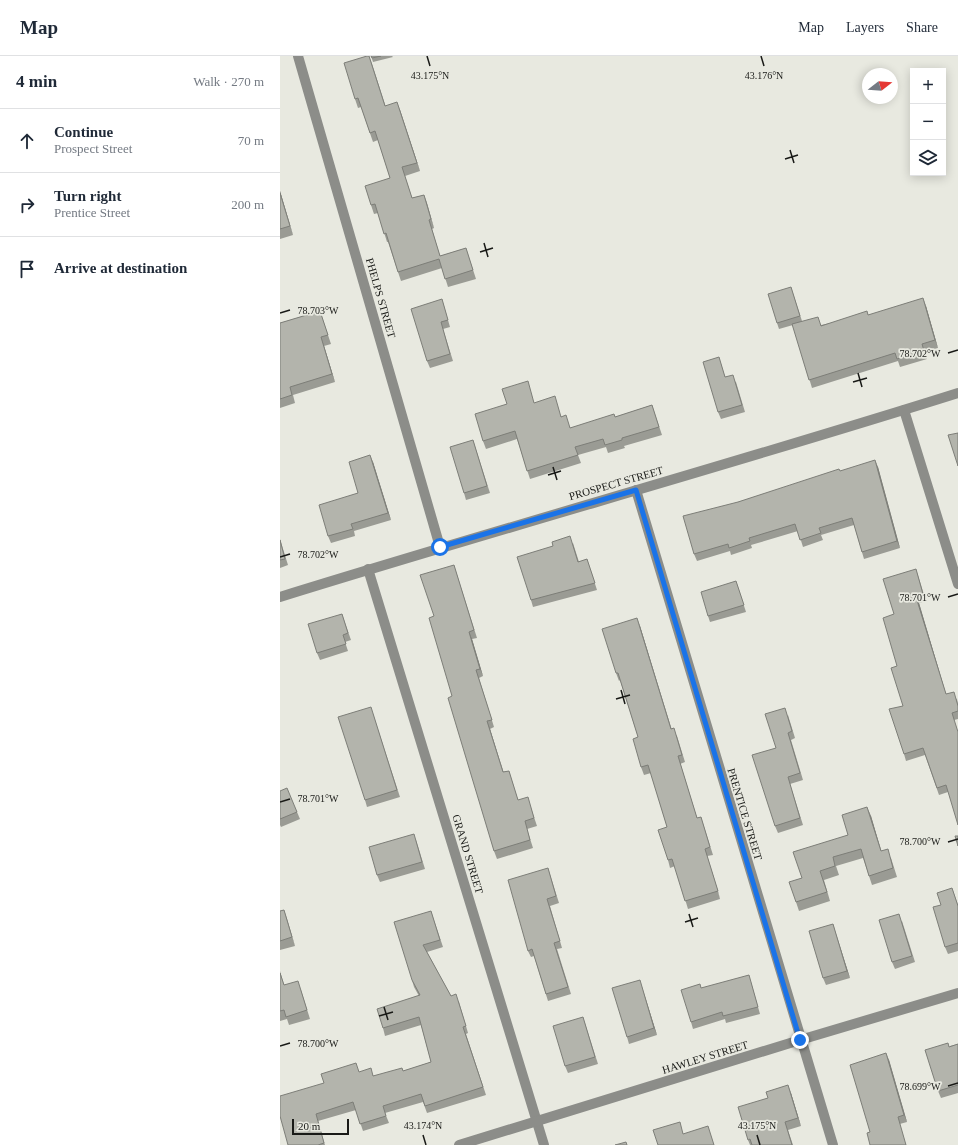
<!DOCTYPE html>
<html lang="en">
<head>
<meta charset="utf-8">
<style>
	:root { --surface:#fff; --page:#f2f2f3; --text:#1f2937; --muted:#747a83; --line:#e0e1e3 }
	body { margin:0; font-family:"Times New Roman",serif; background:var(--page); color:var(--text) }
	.controls { position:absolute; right:12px; top:12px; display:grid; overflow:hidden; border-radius:0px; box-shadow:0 2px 10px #0003 }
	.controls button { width:36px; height:36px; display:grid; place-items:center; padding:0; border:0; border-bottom:1px solid var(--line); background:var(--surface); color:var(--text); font:20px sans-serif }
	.compass { position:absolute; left:582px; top:12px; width:36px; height:36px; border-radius:50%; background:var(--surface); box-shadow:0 2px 10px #0003; rotate:73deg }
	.scale { position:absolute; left:12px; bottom:10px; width:57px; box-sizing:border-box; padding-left:4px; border:2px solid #191a17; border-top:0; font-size:11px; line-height:14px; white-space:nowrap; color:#191a17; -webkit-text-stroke:3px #e8e9e0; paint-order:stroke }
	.stop { position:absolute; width:12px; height:12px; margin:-9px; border:3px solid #1a73e8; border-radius:50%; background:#fff }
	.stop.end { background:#1a73e8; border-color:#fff; box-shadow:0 1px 4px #0008 }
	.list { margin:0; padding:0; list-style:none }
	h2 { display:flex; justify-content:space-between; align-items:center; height:52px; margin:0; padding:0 16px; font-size:17px }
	h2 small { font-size:13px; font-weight:400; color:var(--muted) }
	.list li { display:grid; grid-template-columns:26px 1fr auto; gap:12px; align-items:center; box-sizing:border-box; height:64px; padding:0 16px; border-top:1px solid var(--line) }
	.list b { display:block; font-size:15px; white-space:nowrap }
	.list p { margin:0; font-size:13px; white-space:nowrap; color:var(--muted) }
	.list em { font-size:13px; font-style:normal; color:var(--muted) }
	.icon { flex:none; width:22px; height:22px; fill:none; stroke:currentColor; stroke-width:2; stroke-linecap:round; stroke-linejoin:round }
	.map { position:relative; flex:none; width:678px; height:1089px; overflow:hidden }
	header { display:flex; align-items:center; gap:24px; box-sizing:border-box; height:56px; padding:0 20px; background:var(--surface); border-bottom:1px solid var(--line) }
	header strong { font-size:19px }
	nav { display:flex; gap:22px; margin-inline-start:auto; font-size:14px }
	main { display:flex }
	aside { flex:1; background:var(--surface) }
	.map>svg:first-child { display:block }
</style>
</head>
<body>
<header>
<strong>Map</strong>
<nav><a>Map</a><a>Layers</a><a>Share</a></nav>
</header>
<main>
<aside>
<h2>4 min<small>Walk · 270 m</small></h2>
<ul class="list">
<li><svg class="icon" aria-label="ahead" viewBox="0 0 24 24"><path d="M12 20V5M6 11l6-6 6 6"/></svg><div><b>Continue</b><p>Prospect Street</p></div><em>70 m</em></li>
<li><svg class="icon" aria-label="right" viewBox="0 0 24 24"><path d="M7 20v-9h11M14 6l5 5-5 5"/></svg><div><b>Turn right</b><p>Prentice Street</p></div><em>200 m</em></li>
<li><svg class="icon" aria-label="arrive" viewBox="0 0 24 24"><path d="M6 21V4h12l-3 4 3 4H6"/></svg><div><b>Arrive at destination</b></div></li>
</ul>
</aside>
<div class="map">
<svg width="678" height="1089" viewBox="0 0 678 1089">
	<rect width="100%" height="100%" fill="#e8e9e0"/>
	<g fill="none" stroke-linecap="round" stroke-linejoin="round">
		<g stroke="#8c8d89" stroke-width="10">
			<polyline points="18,0 160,491"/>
			<polyline points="624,354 678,528"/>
			<polyline points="356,434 553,1089"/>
			<polyline points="88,513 264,1089"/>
			<path d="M0,541C225,471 453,408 678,337"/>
			<polyline points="179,1089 520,984 678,937"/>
		</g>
	</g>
	<g fill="#9a9b94">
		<polygon points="89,0 105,50 120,54 140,115 125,120 132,142 144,139 154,172 152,173 160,200 186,192 196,223 168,231 162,212 121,225 108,186 107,186 98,157 94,158 91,149 110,122 98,84 93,86 81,51 78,52 75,43"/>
		<polygon points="91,0 112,0 113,1 93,6"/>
		<polygon points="0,135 13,179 0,183"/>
		<polygon points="511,231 522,265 541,269 588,259 646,250 658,292 645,296 647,303 620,311 618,305 532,332 513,269 499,273 497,267"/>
		<polygon points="162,243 170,271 163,273 173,305 150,312 147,305"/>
		<polygon points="40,255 51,288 44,290 55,326 13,339 15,347 0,352 0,267"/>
		<polygon points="439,301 445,321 456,326 465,356 441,363 438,356"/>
		<polygon points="255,347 282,361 290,372 335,361 372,349 382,379 344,390 345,392 328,397 326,391 298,399 301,407 250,423 237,383 206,393 203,385"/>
		<polygon points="193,384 210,437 186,444 184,437"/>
		<polygon points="93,406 111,464 74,475 75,480 51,487 48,480 78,437"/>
		<polygon points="598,411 620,492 584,503 574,469 541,479 543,484 523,491 518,475 471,489 472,492 451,499 450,495 417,505 414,498 458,446 560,415"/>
		<polygon points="0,483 8,509 0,512"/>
		<polygon points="293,487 299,506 307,503 317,534 253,551 251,544"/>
		<polygon points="174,509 197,582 192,583 203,620 199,622 214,671 210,673 223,716 229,715 238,744 250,749 257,770 247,773 253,792 217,803 214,795 154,560"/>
		<polygon points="636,513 646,545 639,547 666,638 677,643 678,648 678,663 674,664 668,736 659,739 645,699 626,705 624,698 623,650 617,610 614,558"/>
		<polygon points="456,525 466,556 430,566 428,560"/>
		<polygon points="62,558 71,584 65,586 68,595 40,604 37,597"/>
		<polygon points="360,570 391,673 397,680 405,706 400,708 417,762 421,761 433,799 427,800 440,843 408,853 395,810 390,812 388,804 387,771 371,717 364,719 361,711 358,681 340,624 339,625 336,617"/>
		<polygon points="93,658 120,741 87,751 85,744"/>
		<polygon points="508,659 515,682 511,684 523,724 510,728 523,769 498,777 495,770"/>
		<polygon points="0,735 17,756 20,763 1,771 0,769"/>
		<polygon points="591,760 601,795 611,802 617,821 592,829 583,802 556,810 559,819 544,824 550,845 519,855 516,846 522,822 568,779"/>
		<polygon points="136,784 145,813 100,826 97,819"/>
		<polygon points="268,812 279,847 270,850 282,892 277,893 291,938 268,945 254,900 251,901 248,895"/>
		<polygon points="672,832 678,849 678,895 668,898 665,891 661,849"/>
		<polygon points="4,854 15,890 0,894 0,855"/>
		<polygon points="151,855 163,891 147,896 171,940 179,946 188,977 186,978 206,1039 147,1057 143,1046 105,1057 109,1067 83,1075 76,1054 38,1065 45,1089 8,1089 44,1027 79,1016 94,1020 123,1015 151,1006 141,969 105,980 103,972 139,940 134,931 132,924"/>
		<polygon points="622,865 635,906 615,913 612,906"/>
		<polygon points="553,868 570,922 546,929 543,922"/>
		<polygon points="0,915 4,929 21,934 30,963 9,969 7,963 0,965"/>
		<polygon points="471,926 480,958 446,967 445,963 413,973 411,966 421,932"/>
		<polygon points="362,931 377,979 349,988 347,981"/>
		<polygon points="303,961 318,1008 288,1017 285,1010"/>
		<polygon points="678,988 678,1037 661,1042 658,1035 670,990"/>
		<polygon points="609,1004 627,1066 590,1076"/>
		<polygon points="511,1037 521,1070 508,1074 513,1089 470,1089 468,1084"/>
	</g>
	<g fill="#7d7e78">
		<polygon points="89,0 92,8 108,58 105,50"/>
		<polygon points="117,46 120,54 140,115 137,107"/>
		<polygon points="0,135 13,179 10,170 0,137"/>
		<polygon points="144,139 147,147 154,172 151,163"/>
		<polygon points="643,242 646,250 658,292 655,284"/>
		<polygon points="41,281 44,290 55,326 52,318"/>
		<polygon points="90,399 93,406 111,464 108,457"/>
		<polygon points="595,404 598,411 620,492 617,485"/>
		<polygon points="636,541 639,547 668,645 646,574"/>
		<polygon points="357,562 360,570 394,681 391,673"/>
		<polygon points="189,576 192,583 203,620 200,613"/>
		<polygon points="207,665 210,673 226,724 223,716"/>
		<polygon points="398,700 400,708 419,770 417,762"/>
		<polygon points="587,751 591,760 604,804 601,795"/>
		<polygon points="425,793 427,800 440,843 438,835"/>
		<polygon points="4,854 7,863 15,890 12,881"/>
		<polygon points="553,868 555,875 570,922 567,915"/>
		<polygon points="360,924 362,931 377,979 374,972"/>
		<polygon points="606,997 609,1004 627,1066 624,1059"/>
		<polygon points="508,1029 511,1037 521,1070 518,1062"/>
	</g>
	<g fill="#b3b4ac" stroke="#7d7e78">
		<polygon points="87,0 89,0 105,50 117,46 137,107 122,111 132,142 144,139 151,163 149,164 160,200 186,192 193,214 165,223 159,203 118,216 106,177 104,178 95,148 91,149 85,130 110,122 95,75 90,77 78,42 75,43 64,7"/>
		<polygon points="91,0 101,0 92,2"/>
		<polygon points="0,137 10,170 0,173"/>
		<polygon points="511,231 520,260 497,267 488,238"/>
		<polygon points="643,242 655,284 642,288 644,295 617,303 615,297 529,324 512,268 538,261 541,270 587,255 588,259"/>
		<polygon points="162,243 168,264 161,266 170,298 147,305 131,253"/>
		<polygon points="40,255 48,279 41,281 52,318 10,331 12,339 0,343 0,267"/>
		<polygon points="439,301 445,321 453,319 462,349 438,356 423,306"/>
		<polygon points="248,325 254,347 275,340 281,361 286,359 290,372 334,358 335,361 372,349 379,371 342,382 342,384 325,389 323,383 295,391 298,399 247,415 235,375 203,385 195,358 227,348 222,333"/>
		<polygon points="678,377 678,410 668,379"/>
		<polygon points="193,384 207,430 184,437 170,391"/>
		<polygon points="90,399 108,457 71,468 73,473 48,480 39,449 78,437 69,406"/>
		<polygon points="595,404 617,485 582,496 572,462 539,472 541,477 520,484 515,468 469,482 470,485 449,492 448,488 414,498 403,460 458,446 559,413 560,415"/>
		<polygon points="290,480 298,506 307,503 315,527 251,544 237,501 273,490 272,486"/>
		<polygon points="0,484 5,503 0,504"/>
		<polygon points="174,509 194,574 189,576 200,613 196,614 212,664 207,665 223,716 229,715 238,744 248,741 254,762 245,765 250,784 214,795 168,642 172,640 149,562 154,560 140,519"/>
		<polygon points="636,513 643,538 636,541 666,638 674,636 678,650 678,655 672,657 678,676 678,769 666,729 657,732 643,692 624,698 609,653 623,650 611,612 617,610 603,562 614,558 603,523"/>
		<polygon points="456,525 464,549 428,560 421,536"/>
		<polygon points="62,558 68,577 63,579 66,588 37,597 28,568"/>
		<polygon points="357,562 391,673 394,672 402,699 398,700 417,762 421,761 430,791 425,793 438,835 405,845 392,803 388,804 378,774 387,771 368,709 361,711 353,683 358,681 338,617 336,617 322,573"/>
		<polygon points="91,651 117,734 85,744 58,661"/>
		<polygon points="505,652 512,675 508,677 520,717 508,721 520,762 495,770 472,699 496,692 485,658"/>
		<polygon points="7,732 17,756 0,763 0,735"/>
		<polygon points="587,751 601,795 608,793 613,812 589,820 581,793 553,801 555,810 540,815 547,836 516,846 509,826 522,822 513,796 568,779 562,759"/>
		<polygon points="134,778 142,806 97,819 89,791"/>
		<polygon points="675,780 678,780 678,790"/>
		<polygon points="268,812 276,840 267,843 280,885 274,887 288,931 266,938 252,893 248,895 228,824"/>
		<polygon points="672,832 678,850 678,887 665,891 653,851 661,849 657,837"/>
		<polygon points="4,854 12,881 0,885 0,855"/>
		<polygon points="151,855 160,884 143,889 171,940 176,938 186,970 183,971 203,1031 145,1050 141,1038 103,1050 106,1060 80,1068 73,1046 36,1058 44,1087 38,1089 8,1089 0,1060 0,1040 44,1027 41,1018 76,1007 79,1016 91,1012 93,1020 122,1012 123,1015 151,1006 139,961 103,972 97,953 140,939 132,924 114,866"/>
		<polygon points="619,858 632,900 612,906 599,864"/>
		<polygon points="553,868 567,915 543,922 529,875"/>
		<polygon points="0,917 4,929 18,925 27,954 6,961 4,954 0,955"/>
		<polygon points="469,919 478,951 443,960 442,956 411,966 401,934 420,928 421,932"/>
		<polygon points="360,924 374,972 347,981 332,932"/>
		<polygon points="303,961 315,1001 285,1010 273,970"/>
		<polygon points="668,987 669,991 678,988 678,1029 658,1035 645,994"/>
		<polygon points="606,997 624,1059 618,1061 626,1089 590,1089 587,1077 590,1076 570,1009"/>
		<polygon points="508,1029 518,1062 505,1066 512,1089 472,1089 470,1083 468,1084 458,1051 488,1042 486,1036"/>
		<polygon points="400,1066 403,1078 428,1070 434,1089 378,1089 373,1074"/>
		<polygon points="346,1086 347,1089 335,1089"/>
	</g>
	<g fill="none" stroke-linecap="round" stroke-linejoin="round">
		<polyline stroke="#1a73e8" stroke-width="5" points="160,491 356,434 520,984"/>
	</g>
	<path fill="none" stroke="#191a17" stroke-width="1.5" d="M147,0L150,10M481,0L484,10M510,94L514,107M505,103L518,99M204,187L208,201M200,196L213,192M0,257L10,254M668,297L678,294M578,317L582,331M573,326L587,322M273,411L277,424M268,419L281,415M0,501L10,498M668,541L678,538M341,634L345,648M336,643L350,639M0,746L10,743M668,786L678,783M409,858L413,871M405,866L418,862M104,951L108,964M99,960L113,956M0,990L10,987M668,1030L678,1027M143,1079L146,1089M477,1079L480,1089"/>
	<g text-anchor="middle" stroke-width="3.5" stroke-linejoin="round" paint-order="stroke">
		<g font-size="11" fill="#191a17" stroke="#e8e9e0">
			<text transform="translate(101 242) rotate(74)" y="4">PHELPS STREET</text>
			<text transform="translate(336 427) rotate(-16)" y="4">PROSPECT STREET</text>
			<text transform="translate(465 758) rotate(73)" y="4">PRENTICE STREET</text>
			<text transform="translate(188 798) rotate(73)" y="4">GRAND STREET</text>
			<text transform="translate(425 1001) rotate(-17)" y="4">HAWLEY STREET</text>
		</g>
	</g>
	<g font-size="10" text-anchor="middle" fill="#191a17" stroke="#e8e9e0" stroke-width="3.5" stroke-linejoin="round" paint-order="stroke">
		<text x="150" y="23">43.175°N</text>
		<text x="484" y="23">43.176°N</text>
		<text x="38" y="258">78.703°W</text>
		<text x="640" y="301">78.702°W</text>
		<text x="38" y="502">78.702°W</text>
		<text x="640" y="545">78.701°W</text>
		<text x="38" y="746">78.701°W</text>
		<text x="640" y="789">78.700°W</text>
		<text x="38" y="991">78.700°W</text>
		<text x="640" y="1034">78.699°W</text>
		<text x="143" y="1073">43.174°N</text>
		<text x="477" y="1073">43.175°N</text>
	</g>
</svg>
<div class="controls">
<button>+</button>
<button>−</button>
<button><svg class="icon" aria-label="layers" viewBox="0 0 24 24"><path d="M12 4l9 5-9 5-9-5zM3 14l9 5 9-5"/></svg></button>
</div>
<svg class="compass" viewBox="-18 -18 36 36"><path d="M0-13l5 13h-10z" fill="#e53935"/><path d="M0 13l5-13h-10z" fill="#747a83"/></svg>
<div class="scale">20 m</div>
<div class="stop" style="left:160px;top:491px"></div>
<div class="stop end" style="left:520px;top:984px"></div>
</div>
</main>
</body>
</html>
